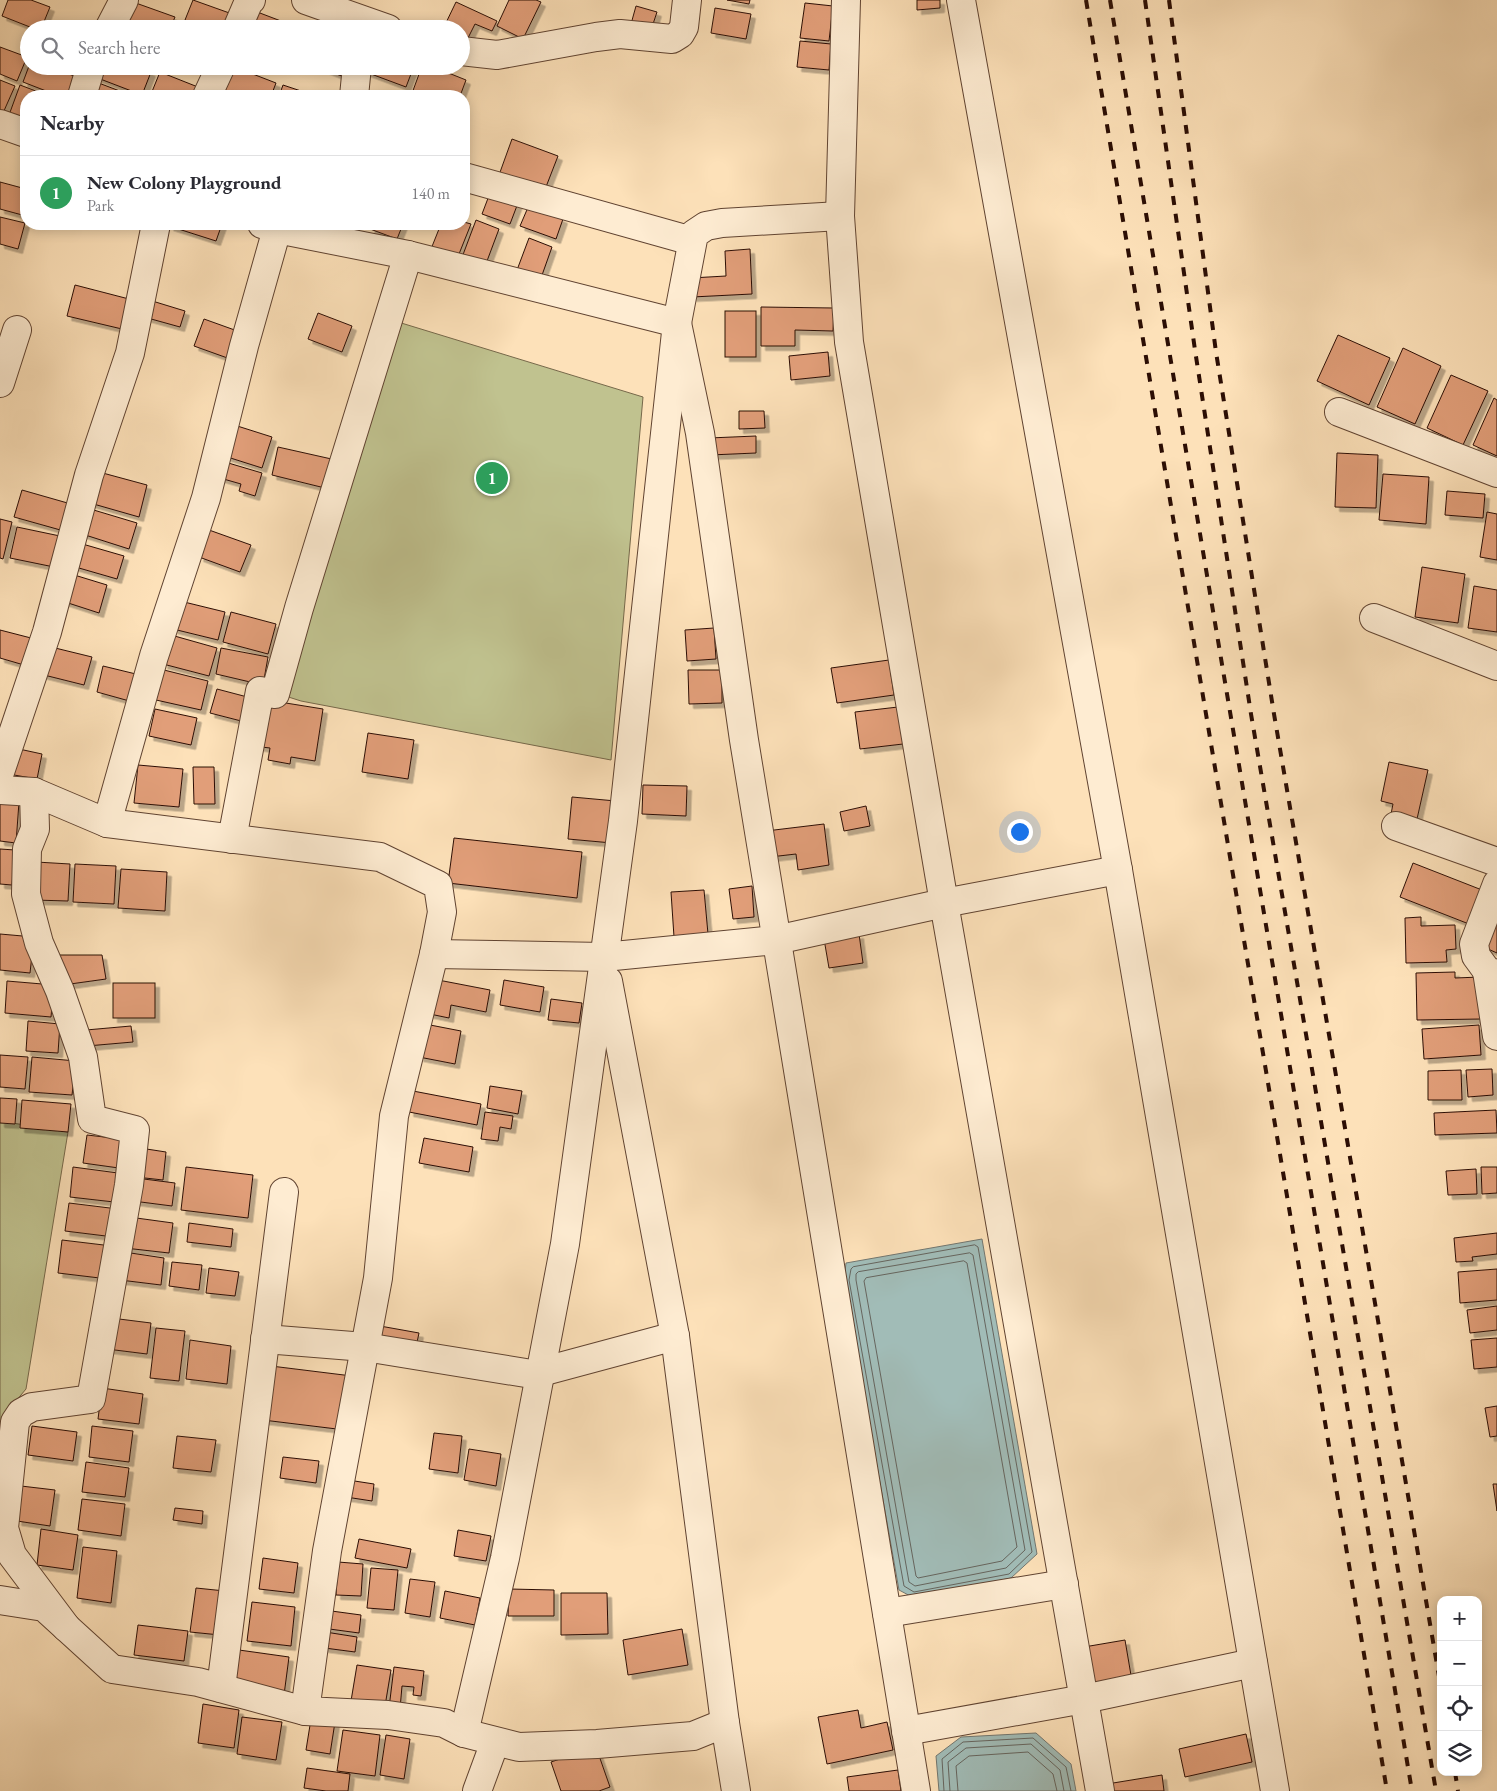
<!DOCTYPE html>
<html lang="en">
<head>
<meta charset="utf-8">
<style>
	:root { --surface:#fff; --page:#f7f7f7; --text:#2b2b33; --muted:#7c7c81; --line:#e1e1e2; --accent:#8f2418 }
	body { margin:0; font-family:"EB Garamond",serif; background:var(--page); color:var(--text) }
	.controls { position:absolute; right:15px; bottom:15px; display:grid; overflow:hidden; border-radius:10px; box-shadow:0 2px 12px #0003 }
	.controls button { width:45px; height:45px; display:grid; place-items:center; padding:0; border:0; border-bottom:1px solid var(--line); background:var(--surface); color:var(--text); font:25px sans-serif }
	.you { position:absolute; left:1019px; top:831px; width:18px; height:18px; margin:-12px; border:4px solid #fff; border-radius:50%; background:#1a73e8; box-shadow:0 0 0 8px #1a73e833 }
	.badge { display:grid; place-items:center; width:32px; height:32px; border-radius:50%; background:var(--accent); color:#fff; font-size:16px; font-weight:700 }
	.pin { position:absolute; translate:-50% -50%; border:2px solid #fff; box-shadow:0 1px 5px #0006 }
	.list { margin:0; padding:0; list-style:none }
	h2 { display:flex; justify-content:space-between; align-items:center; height:65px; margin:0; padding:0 20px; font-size:21px }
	h2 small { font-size:16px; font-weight:400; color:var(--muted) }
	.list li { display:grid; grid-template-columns:32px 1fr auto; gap:15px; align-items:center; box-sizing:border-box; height:75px; padding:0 20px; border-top:1px solid var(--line) }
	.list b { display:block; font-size:19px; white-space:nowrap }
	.list p { margin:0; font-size:16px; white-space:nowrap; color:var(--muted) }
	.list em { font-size:16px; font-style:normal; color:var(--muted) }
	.icon { flex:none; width:28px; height:28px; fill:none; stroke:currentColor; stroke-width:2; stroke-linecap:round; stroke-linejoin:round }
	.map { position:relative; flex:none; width:1497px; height:1791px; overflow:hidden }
	.search { position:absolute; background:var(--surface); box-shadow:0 2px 12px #0003; left:20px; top:20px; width:450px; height:55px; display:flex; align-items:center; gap:12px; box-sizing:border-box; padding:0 18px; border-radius:28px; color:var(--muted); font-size:19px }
	.panel { position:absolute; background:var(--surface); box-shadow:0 2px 12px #0003; left:20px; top:90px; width:450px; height:140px; border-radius:20px }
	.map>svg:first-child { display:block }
</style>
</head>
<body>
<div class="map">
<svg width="1497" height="1791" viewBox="0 0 1497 1791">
	<defs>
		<filter id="shadow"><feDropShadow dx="4.5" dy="4.5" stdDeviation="0" flood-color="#0004"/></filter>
	</defs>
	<rect width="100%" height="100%" fill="#fde1b9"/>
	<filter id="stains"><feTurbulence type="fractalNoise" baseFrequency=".004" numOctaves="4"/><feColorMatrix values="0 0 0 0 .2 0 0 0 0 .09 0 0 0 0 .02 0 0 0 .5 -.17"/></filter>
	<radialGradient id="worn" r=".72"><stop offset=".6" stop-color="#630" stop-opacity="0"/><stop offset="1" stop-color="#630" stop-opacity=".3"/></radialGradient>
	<g fill="#c0c28f" stroke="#76684a">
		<polygon points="398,322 643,397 611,760 301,701 279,694"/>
		<polygon points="0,1121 68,1132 26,1389 5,1414 0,1434"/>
	</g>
	<g fill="#a1bcb7" stroke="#72766f">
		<polygon points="982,1239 1037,1554 1011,1578 914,1598 899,1590 844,1280 846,1263"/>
		<polygon points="1036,1733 1071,1764 1076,1791 939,1791 936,1756 961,1737"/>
	</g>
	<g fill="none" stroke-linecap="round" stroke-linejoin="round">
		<g stroke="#66655e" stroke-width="1">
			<polygon points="975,1245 978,1247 1032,1552 1009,1574 914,1592 904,1586 849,1280 851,1269 853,1267"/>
			<polygon points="970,1253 973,1255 1025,1550 1006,1568 915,1586 909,1582 856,1280 856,1274 858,1272"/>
			<polygon points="964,1261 967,1263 1017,1547 1002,1561 918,1578 916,1576 864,1281 866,1278"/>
			<polyline points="944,1791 942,1759 963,1742 1033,1738 1066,1767 1071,1791"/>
			<polyline points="950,1791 948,1762 966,1748 1031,1744 1060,1770 1064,1791"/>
			<polyline points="958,1791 956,1766 969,1756 1028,1752 1053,1774 1057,1791"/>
		</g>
	</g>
	<g fill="#e19e79" stroke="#2c0e04" filter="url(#shadow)">
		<polygon points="8,0 31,0 50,7 41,29 35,29 2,16"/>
		<polygon points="193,0 235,15 230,29 208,29 185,20"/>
		<polygon points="509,0 536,0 541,2 523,39 497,26"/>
		<polygon points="727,0 750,0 749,4"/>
		<polygon points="917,0 940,0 940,8 917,10"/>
		<polygon points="133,2 175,17 170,29 136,29 124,24"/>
		<polygon points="456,2 497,21 492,31 475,24 464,46 461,44 461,29 443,29"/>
		<polygon points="805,3 833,6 829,41 800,38"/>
		<polygon points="636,6 657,12 651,30 631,24"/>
		<polygon points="715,8 751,14 746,39 711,33"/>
		<polygon points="252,10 302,29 245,29"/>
		<polygon points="179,22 198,29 176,29"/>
		<polygon points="800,41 831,44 829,70 797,67"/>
		<polygon points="0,47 27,57 17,81 0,74"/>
		<polygon points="29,66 49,66 79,78 72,96 59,96 23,82"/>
		<polygon points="61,66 81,66 79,73"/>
		<polygon points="99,66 137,66 151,72 142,95 95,77"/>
		<polygon points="232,66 276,83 271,96 241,96 218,87"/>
		<polygon points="316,66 348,66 344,77"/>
		<polygon points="365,66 414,66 406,87 363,71"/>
		<polygon points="422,66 431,66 466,80 460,96 411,96"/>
		<polygon points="160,72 203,89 200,96 158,96 151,94"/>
		<polygon points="0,80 15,86 3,113 0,111"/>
		<polygon points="96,82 133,96 91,96"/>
		<polygon points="20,85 49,96 26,96 26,121 9,115"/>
		<polygon points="283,85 313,95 312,96 279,96"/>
		<polygon points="512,139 558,156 544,192 499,175"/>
		<polygon points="0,182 26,189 26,216 0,209"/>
		<polygon points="490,193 518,203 510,224 482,214"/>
		<polygon points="529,205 563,219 556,239 520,226"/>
		<polygon points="0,217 25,223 18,249 0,244"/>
		<polygon points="476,220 499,229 484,269 461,260"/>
		<polygon points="464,222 471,224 457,259 431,249 441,224 464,224"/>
		<polygon points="170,224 222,224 216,241 169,226"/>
		<polygon points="372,224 403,224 397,239 370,229"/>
		<polygon points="529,238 552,247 541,278 517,270"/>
		<polygon points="750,249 752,294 692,297 691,278 726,276 725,251"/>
		<polygon points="75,285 129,299 122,329 67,316"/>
		<polygon points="149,300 185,311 180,327 144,317"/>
		<polygon points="761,307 834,308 833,331 795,330 795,346 761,346"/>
		<rect x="725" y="311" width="31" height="46"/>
		<polygon points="318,313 352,326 342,352 308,339"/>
		<polygon points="204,319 243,333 233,360 194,346"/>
		<polygon points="1338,335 1390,358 1369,405 1317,381"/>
		<polygon points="1403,348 1441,366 1415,424 1377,407"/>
		<polygon points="828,352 830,376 791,380 789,356"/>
		<polygon points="1451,375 1488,391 1463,445 1427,428"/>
		<polygon points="1494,398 1497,400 1497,456 1473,445"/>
		<polygon points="739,411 764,411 765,428 739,429"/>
		<polygon points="231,424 272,437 262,468 221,455"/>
		<polygon points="756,436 756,453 710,455 709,438"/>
		<polygon points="278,447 336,460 329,489 272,475"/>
		<polygon points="1337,453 1378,455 1376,508 1335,507"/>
		<polygon points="225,462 262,473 255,496 239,491 241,484 220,478"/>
		<polygon points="99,472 147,485 139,517 90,503"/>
		<polygon points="1383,474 1429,477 1426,524 1379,520"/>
		<polygon points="22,490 71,504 64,531 14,517"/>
		<polygon points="1447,491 1485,494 1483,518 1445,515"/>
		<polygon points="87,508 137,523 129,549 79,533"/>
		<polygon points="1487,512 1497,514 1497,560 1480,557"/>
		<polygon points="0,519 12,522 3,559 0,558"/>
		<polygon points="17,527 60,536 54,567 10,558"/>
		<polygon points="209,530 251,545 240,572 199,557"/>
		<polygon points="79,543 124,556 117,579 72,566"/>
		<polygon points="1422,567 1465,574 1458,623 1415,617"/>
		<polygon points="71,574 107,585 99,613 62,601"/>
		<polygon points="1474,586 1497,590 1497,632 1468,628"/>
		<polygon points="180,601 225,612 218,640 173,629"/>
		<polygon points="231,612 276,624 268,654 223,642"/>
		<polygon points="714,628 716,659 687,661 685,630"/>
		<polygon points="0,630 31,638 24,665 0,658"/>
		<polygon points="171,635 217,648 209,676 163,664"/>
		<polygon points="47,646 92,657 84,685 40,674"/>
		<polygon points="221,648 268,657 263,685 216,674"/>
		<polygon points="889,660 894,695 837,703 831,668"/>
		<polygon points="103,666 140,675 133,702 97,692"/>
		<polygon points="164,670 208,681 201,710 156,700"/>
		<polygon points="688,670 722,670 722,703 689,704"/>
		<polygon points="217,689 255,699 249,723 210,713"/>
		<polygon points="261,699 323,709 315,761 291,757 290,764 268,760 270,748 253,746"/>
		<polygon points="898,707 903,744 860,749 855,712"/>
		<polygon points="155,709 197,718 191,745 149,736"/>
		<polygon points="368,733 414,740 408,779 362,772"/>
		<polygon points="19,749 42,754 37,779 14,775"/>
		<polygon points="1389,762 1428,770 1417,819 1391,814 1393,804 1381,801"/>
		<polygon points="138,765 183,769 179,807 134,803"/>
		<polygon points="193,767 214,767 215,804 194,804"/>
		<polygon points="643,785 687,786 686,816 642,814"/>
		<polygon points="572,797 616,801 612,843 568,839"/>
		<polygon points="0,800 19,802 16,843 0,841"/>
		<polygon points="866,806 870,826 844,831 840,812"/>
		<polygon points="824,824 829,865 798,870 796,854 770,857 766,831"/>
		<polygon points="454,838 582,852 577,898 448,883"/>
		<polygon points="0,849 15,850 12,885 0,884"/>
		<polygon points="36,862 70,864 68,901 34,900"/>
		<polygon points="1413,863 1482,890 1469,924 1400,897"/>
		<polygon points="75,864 116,866 114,904 73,902"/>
		<polygon points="121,869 167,872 165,911 118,908"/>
		<polygon points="752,886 754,917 733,919 729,889"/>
		<polygon points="704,890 708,934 674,937 671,892"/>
		<polygon points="1497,905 1497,953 1479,945"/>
		<polygon points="1421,917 1421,926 1455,925 1456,949 1446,950 1447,962 1406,963 1405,918"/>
		<polygon points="0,934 34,937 30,973 0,970"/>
		<polygon points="859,934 863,963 829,968 824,939"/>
		<polygon points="49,955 102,955 106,979 63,985"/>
		<polygon points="1455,972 1455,978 1480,977 1481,1019 1417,1020 1416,973"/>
		<polygon points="433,979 490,990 486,1012 451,1005 449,1018 425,1013"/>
		<polygon points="504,980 544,987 540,1012 500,1005"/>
		<polygon points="7,981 54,985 51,1017 5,1013"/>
		<rect x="113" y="983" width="42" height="35"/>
		<polygon points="551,999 582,1003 579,1023 548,1020"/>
		<polygon points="28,1021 60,1024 58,1053 26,1051"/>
		<polygon points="425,1024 461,1031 455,1064 419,1057"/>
		<polygon points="1479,1025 1481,1055 1424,1059 1422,1029"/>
		<polygon points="131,1026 133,1042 87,1046 86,1030"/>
		<polygon points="0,1055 28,1057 25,1089 0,1087"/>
		<polygon points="32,1057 76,1061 72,1095 29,1092"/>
		<polygon points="1492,1069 1493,1095 1468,1097 1466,1070"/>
		<polygon points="1461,1070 1462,1100 1428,1100 1428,1071"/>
		<polygon points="490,1086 522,1091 518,1114 487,1108"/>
		<polygon points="413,1091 481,1104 477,1125 409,1112"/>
		<polygon points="0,1098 17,1099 15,1124 0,1123"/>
		<polygon points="22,1100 71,1104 68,1132 20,1128"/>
		<polygon points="1496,1110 1497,1133 1435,1135 1434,1113"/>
		<polygon points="485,1112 513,1116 511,1129 500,1127 498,1141 481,1139"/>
		<polygon points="87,1135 130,1140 126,1169 83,1163"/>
		<polygon points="424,1138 473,1147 469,1172 419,1163"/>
		<polygon points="140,1148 166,1152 163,1180 136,1177"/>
		<polygon points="73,1167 118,1173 114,1202 70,1197"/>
		<polygon points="186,1167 253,1175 248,1218 181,1210"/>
		<polygon points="1481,1167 1497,1167 1497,1193 1482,1194"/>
		<polygon points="1476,1169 1477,1194 1448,1195 1446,1171"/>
		<polygon points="136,1178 175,1183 172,1206 133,1201"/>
		<polygon points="69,1203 118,1209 114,1237 65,1231"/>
		<polygon points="129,1217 173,1223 169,1253 125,1248"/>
		<polygon points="189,1223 233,1229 231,1247 187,1242"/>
		<polygon points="1497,1233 1497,1254 1472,1257 1473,1261 1456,1262 1454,1238"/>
		<polygon points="62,1240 112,1246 108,1279 58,1273"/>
		<polygon points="124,1252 164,1258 161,1285 120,1280"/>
		<polygon points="172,1262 202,1265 199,1290 169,1286"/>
		<polygon points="209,1268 239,1272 235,1296 206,1293"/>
		<polygon points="1497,1269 1497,1300 1460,1303 1458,1272"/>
		<polygon points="1497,1306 1497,1330 1470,1333 1467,1310"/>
		<polygon points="111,1318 151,1323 147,1354 107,1349"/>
		<polygon points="380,1326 419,1333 416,1347 377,1340"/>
		<polygon points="156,1328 185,1331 179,1381 150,1378"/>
		<polygon points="1497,1338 1497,1367 1474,1369 1471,1340"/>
		<polygon points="190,1340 231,1346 227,1384 186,1379"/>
		<polygon points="271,1366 352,1376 345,1430 263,1420"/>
		<polygon points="102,1388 143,1394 139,1424 98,1419"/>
		<polygon points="1497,1406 1497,1436 1490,1437 1485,1408"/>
		<polygon points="32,1426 77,1432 73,1461 28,1455"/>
		<polygon points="92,1426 133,1431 129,1462 89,1457"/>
		<polygon points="434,1433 462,1436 458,1473 429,1469"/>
		<polygon points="177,1436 216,1440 211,1472 173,1468"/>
		<polygon points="469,1449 501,1454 496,1486 464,1480"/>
		<polygon points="283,1457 319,1461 316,1483 280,1478"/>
		<polygon points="86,1462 129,1468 125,1497 82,1492"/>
		<polygon points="348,1480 374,1484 372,1501 346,1497"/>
		<polygon points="1493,1484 1497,1484 1497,1511"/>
		<polygon points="21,1486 55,1490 50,1526 17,1521"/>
		<polygon points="82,1499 125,1504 121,1536 78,1530"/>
		<polygon points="175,1508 203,1511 202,1524 173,1520"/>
		<polygon points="41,1529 78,1535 73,1570 37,1565"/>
		<polygon points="458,1530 491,1536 486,1561 454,1556"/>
		<polygon points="359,1539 411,1549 407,1568 355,1558"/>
		<polygon points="83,1547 117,1551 111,1603 77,1598"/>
		<polygon points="263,1558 298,1563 294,1593 259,1589"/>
		<polygon points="338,1562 363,1564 361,1596 336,1595"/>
		<polygon points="371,1568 398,1570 394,1610 367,1608"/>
		<polygon points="410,1579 435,1582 430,1617 405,1613"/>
		<polygon points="196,1588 225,1591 220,1635 190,1632"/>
		<polygon points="509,1589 554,1590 554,1616 508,1616"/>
		<polygon points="445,1591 480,1598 475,1625 440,1618"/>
		<polygon points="561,1593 607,1593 608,1634 561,1635"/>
		<polygon points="252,1602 295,1607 291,1646 247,1641"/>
		<polygon points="324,1610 361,1615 359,1633 322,1628"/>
		<polygon points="138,1625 188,1631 184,1661 134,1655"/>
		<polygon points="682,1629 688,1665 628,1675 623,1640"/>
		<polygon points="319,1631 357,1637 355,1652 317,1647"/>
		<polygon points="1125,1640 1133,1687 1093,1694 1084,1647"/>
		<polygon points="239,1650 289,1657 284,1695 234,1688"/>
		<polygon points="357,1665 391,1670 385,1706 351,1701"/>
		<polygon points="394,1667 424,1671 421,1696 413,1695 414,1687 402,1686 400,1709 389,1708"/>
		<polygon points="203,1704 239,1710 234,1748 198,1743"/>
		<polygon points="858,1710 861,1728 887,1722 893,1750 827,1764 818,1717"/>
		<polygon points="242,1717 282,1722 276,1760 237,1754"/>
		<polygon points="311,1719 335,1722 330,1754 306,1750"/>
		<polygon points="343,1730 380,1735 375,1776 337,1771"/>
		<polygon points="1246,1734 1252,1762 1185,1777 1179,1749"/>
		<polygon points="386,1735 410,1739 404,1779 380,1775"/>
		<polygon points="596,1747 610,1787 599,1791 561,1791 551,1762"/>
		<polygon points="307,1768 350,1774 348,1791 326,1791 304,1788"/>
		<polygon points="898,1770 901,1791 849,1791 847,1777"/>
		<polygon points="1162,1775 1164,1791 1108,1791 1107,1784"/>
	</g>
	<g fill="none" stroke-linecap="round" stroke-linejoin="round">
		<defs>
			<g id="minor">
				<polyline points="306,0 388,29"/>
				<polyline points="846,0 840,216 849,342 944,903 1100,1791"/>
				<polyline points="961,0 1118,870 1275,1791"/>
				<polyline points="109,29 124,0"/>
				<polyline points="237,29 249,1 251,0"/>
				<polyline points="461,51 497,55 596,37 620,34 672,39 680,34 684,27 687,0"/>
				<polyline points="82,96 91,66"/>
				<polyline points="207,96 221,66"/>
				<polyline points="354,96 357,66"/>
				<polyline points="0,124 26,133"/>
				<polyline points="464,177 692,241"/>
				<polyline points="262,224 277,229 408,255 677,323 700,433 744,740 916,1791"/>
				<polyline points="0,383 17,330"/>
				<polyline points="1339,412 1497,473"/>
				<polyline points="1374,618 1497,666"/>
				<polyline points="0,772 47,632 89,475 130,353 156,224"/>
				<polyline points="0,790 34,792 107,823 380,857 438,885 442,912 434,954 394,1116 378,1278 327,1551 305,1711 388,1715 444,1723 464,1733 519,1747 597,1744 693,1736 725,1723 736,1791"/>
				<polyline points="34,792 35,829 27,849 26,894 39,943 60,991 83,1057 92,1119 135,1130 129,1185 91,1399 32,1407 21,1413 15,1422 4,1528 12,1555 66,1627"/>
				<polyline points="107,823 154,656 206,498 244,346 277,229 284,224"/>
				<polyline points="1396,826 1497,862"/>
				<polyline points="232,839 260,691 275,694 299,608 408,255"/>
				<polyline points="1497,884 1474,944 1476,956 1487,971 1497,974"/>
				<polyline points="434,954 604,957 776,940 944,903 1118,870"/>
				<polyline points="1487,971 1497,1036"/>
				<polyline points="608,981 675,1336 725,1723"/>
				<polyline points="265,1339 365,1347 538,1375 541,1372 675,1336"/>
				<polyline points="0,1600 44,1607 112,1669 198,1682 305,1711"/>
				<polyline points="887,1613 1064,1584"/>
				<polyline points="221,1688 284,1192"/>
				<polyline points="906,1731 1084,1699 1253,1663"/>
				<polyline points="464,1733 505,1558 565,1244 623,821 677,323 694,234 706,226 722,223 840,216"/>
				<polyline points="477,1791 495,1742"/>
			</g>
		</defs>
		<use href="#minor" stroke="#604331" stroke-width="30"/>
		<use href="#minor" stroke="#feecd2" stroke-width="28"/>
		<g stroke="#2c0e04" stroke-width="4" stroke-dasharray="9 9" stroke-linecap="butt">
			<polyline points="1086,0 1387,1791"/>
			<polyline points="1110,0 1412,1791"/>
			<polyline points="1145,0 1195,350 1251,714 1436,1791"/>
			<polyline points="1169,0 1216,352 1274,714 1441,1688"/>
			<polyline points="1455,1772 1458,1791"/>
		</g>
	</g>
	<rect width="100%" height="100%" filter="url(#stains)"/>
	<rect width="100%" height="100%" fill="url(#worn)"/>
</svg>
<div class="controls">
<button>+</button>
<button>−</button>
<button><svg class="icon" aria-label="locate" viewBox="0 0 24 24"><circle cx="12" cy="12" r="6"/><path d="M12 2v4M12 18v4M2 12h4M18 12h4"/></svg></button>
<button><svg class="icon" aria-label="layers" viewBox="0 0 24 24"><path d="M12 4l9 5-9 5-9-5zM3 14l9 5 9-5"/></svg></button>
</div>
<div class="you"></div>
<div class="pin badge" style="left:492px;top:478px;background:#2e9e5b">1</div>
<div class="search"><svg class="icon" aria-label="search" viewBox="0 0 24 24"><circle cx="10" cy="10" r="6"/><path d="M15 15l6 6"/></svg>Search here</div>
<section class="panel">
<h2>Nearby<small></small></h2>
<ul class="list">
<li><span class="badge" style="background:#2e9e5b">1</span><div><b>New Colony Playground</b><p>Park</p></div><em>140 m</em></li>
</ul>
</section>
</div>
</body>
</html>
